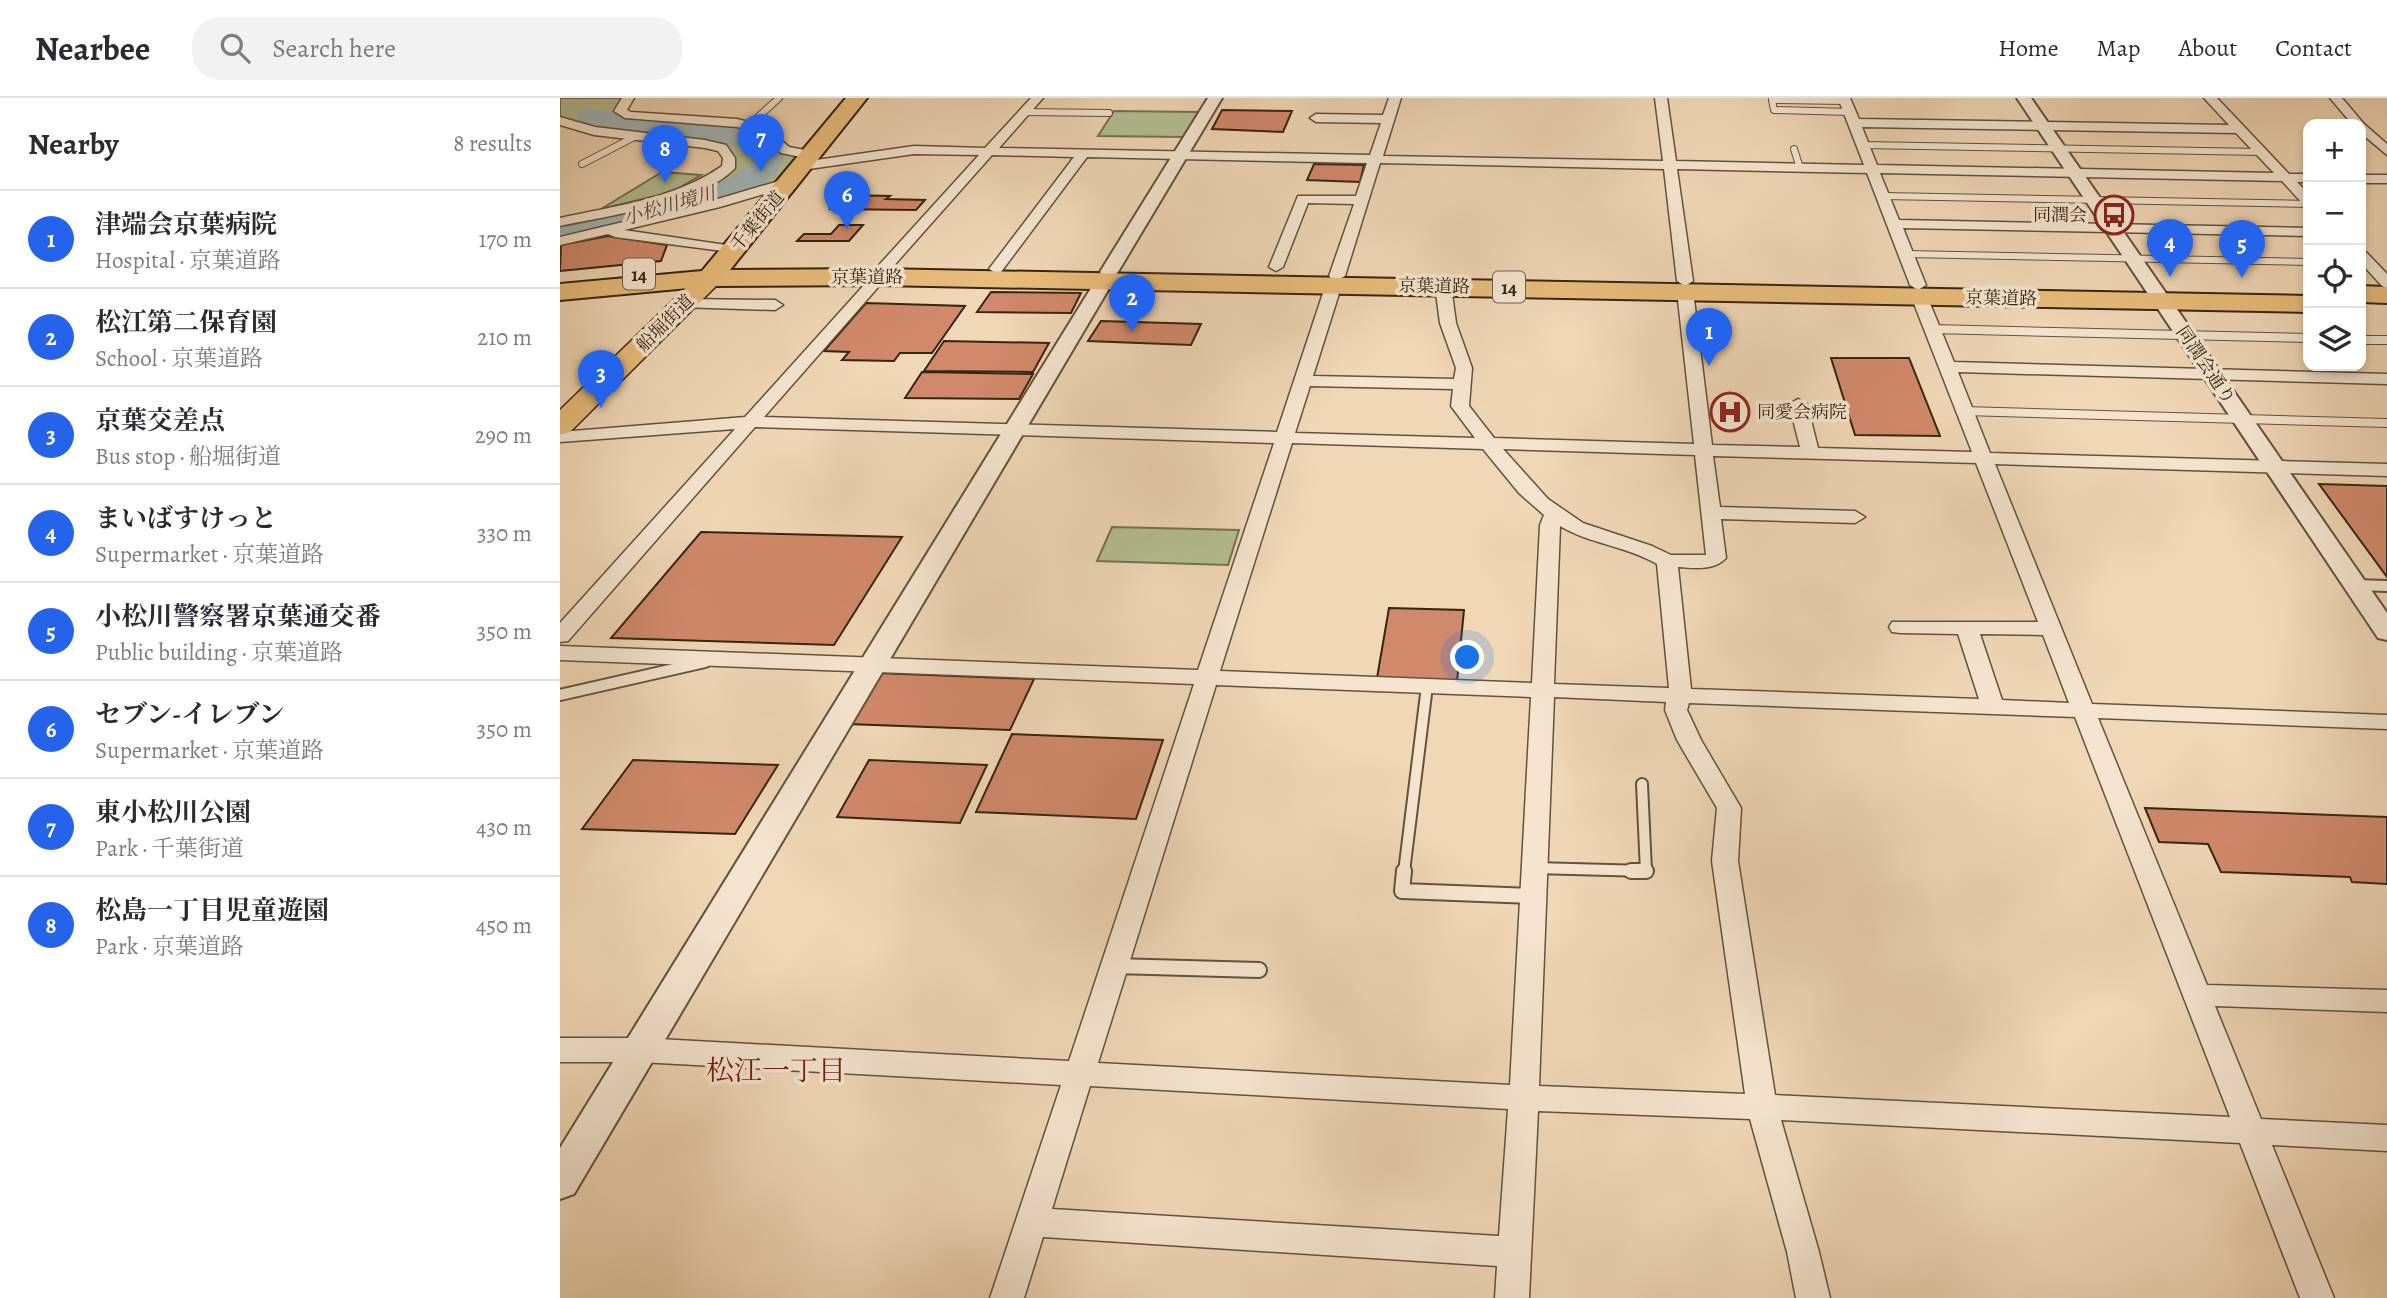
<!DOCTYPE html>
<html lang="en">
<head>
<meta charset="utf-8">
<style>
	:root { --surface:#fff; --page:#f2f2f3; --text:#2b2b33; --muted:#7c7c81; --line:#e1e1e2; --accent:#2563eb }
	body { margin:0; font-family:Alegreya,"Noto Serif JP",serif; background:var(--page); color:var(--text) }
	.controls { position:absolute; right:21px; top:21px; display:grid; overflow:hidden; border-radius:14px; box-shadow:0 4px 10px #0003 }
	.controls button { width:63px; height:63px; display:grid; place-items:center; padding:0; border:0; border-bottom:2px solid var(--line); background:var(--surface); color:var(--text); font:35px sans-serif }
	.you { position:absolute; left:908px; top:560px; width:24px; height:24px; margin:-18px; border:5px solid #fff; border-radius:50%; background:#1a73e8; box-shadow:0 0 0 10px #1a73e833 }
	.badge { display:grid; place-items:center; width:46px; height:46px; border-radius:50%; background:var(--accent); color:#fff; font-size:23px; font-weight:700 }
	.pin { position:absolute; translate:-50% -58px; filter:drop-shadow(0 2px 4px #0008) }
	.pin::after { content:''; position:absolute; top:37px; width:24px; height:21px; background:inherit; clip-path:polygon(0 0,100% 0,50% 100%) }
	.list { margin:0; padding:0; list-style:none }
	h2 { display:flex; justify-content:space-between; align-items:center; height:91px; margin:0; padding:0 28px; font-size:30px }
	h2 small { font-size:23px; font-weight:400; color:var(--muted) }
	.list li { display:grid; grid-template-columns:46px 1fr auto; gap:21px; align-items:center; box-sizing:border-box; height:98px; padding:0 28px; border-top:2px solid var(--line) }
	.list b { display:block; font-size:26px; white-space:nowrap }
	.list p { margin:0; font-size:23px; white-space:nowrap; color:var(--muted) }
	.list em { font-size:23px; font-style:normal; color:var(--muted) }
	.icon { flex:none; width:38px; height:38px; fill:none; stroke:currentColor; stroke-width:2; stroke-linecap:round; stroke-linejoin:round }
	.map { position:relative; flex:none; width:1827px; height:1200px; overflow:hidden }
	header { display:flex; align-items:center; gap:42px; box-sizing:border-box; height:98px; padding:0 35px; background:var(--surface); border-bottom:2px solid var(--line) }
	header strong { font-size:33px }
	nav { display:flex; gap:38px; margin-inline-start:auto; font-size:24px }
	.search { width:490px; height:63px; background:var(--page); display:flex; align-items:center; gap:18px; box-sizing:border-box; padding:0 24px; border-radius:28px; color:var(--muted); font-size:26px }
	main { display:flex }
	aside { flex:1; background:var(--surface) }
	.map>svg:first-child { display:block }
</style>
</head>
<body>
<header>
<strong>Nearbee</strong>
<div class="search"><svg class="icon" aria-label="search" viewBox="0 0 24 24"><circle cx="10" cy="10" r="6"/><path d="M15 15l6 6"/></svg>Search here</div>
<nav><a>Home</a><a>Map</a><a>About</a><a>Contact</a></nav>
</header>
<main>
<aside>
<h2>Nearby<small>8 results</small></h2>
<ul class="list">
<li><span class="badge">1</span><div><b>津端会京葉病院</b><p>Hospital · 京葉道路</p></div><em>170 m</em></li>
<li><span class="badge">2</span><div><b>松江第二保育園</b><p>School · 京葉道路</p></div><em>210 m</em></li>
<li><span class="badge">3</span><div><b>京葉交差点</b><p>Bus stop · 船堀街道</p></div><em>290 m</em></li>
<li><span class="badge">4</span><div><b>まいばすけっと</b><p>Supermarket · 京葉道路</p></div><em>330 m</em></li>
<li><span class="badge">5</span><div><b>小松川警察署京葉通交番</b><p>Public building · 京葉道路</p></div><em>350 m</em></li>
<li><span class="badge">6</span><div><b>セブン-イレブン</b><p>Supermarket · 京葉道路</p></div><em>350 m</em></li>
<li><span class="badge">7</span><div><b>東小松川公園</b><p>Park · 千葉街道</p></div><em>430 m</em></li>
<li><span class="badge">8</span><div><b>松島一丁目児童遊園</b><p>Park · 京葉道路</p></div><em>450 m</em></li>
</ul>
</aside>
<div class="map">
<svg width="1827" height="1200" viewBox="0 0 1827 1200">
	<rect width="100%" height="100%" fill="#f0d7b6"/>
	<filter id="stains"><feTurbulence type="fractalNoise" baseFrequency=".00286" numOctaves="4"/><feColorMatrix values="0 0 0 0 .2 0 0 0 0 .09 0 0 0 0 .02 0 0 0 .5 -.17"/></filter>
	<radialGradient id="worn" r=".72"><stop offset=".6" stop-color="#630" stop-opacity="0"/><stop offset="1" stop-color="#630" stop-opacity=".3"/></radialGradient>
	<g fill="#b3bf93" stroke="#747252" stroke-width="2">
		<polygon points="0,0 68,0 60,13 202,32 225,52 251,57 229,84 0,143 0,124 137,90 168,70 162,50 34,33 0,23"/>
		<polygon points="554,13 640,14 624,39 538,38"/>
		<polygon points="102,74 141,77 112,94 41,111"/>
		<polygon points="552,429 679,432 668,467 537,463"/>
	</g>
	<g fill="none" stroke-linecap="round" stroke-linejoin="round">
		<path fill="#a1b6ba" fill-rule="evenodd" d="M30,10L62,17L168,27L223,46L228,52L216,76L194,93L0,147V127L172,79L192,65L196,56C140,36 79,38 20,24L16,18L20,12Z"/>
	</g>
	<g fill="#d0896a" stroke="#362511" stroke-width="2">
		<polygon points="662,12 732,13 723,34 652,31"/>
		<polygon points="754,66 804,67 800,84 747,82"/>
		<polygon points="284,97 330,98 326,101 365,102 356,112 270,111 280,98"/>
		<polygon points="279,127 303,127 289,143 237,143 244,136 271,136"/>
		<polygon points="48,138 107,147 101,163 0,173 1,147"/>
		<polygon points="431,194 521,195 511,215 417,214"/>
		<polygon points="306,205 405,208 372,255 340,255 334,263 282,262 289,254 264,253"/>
		<polygon points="541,223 641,226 631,247 528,243"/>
		<polygon points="384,243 489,245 473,274 364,273"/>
		<polygon points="1271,260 1349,260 1380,338 1295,337"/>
		<polygon points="362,274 473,276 459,301 345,300"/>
		<polygon points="1759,386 1827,388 1827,479"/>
		<polygon points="141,434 342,439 274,547 51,540"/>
		<polygon points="829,510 904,512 897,583 817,580"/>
		<polygon points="318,575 474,581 450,632 288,626"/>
		<polygon points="452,636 603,642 576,721 416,714"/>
		<polygon points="73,662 218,667 175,736 22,731"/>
		<polygon points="309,662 427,667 400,725 277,719"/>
		<polygon points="1585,710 1827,719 1827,786 1792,784 1790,779 1661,774 1648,746 1599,744"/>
	</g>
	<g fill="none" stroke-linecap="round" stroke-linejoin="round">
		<defs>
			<g id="service-far3">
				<polyline points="1286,3 1212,2 1214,12 1290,14"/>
				<polyline points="464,14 549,15"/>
				<polyline points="188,28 219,0"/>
				<polyline points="1303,47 1702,54"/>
				<polyline points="1234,51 1240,70"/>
				<polyline points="22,66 76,38"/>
				<polyline points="1323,98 1748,106"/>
				<polyline points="1346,156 1748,164"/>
			</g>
			<g id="service-far2">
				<polyline points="1372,231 1748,240"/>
				<polyline points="1801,242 1827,242"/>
				<polyline points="1404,313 1827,325"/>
			</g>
			<g id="service-far1">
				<polyline points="1795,487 1827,488"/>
				<polyline points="0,597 145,564"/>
				<polyline points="975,770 1086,773 1082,686"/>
				<polyline points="844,774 867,588"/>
			</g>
			<g id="service">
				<polyline points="844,773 842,793 972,798"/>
				<polyline points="1071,773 1086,773"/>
				<polyline points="554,868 699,872"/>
			</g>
			<g id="minor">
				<polygon points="62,0 74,0 67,12 71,14 177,21 205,28 229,49 256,54 257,57 251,61 221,55 197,34 177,29 65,20 54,13"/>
				<path d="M471,0H483L439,50L810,57L821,25L756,24L750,20L756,16L823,17L829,0H841L823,58L1103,63L1095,0H1107L1116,63L1304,67L1278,0H1290L1299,21L1669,27L1644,0H1657L1729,76H1748V84H1737L1748,95V107L1743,106L1722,83L1320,75L1339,122L1748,130V138L1343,130L1366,187L1358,192L1350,187L1307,75L1117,71L1133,183L1125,188L1117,183L1104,71L820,65L785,178L778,182L782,186L753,278L894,281L896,270L880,225L875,188L883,183L891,188L896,225L912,270L909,308L934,340L1134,346L1117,193L1125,188L1133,193L1152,347L1240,349L1229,306L1238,301L1247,306L1258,350L1412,354L1351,198L1359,193L1367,198L1394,264L1827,276V286L1398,274L1430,355L1827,366V378L1435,366L1532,606L1827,617V631L1538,620L1647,887L1827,892V914L1655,908L1701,1021L1827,1027V1053L1712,1047L1774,1200H1740L1680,1045L1221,1022L1259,1154L1270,1200H1236L1227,1154L1190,1021L978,1013L969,1200H935L937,1168L483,1139L464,1200H430L501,987L80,964H0V940H80L509,963L634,586L0,562V548L638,572L714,345L195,329L8,543L0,544V525L175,331L0,344V334L185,319L314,176H324L327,179L204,319L717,334L766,186L773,182L769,178L794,106L748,105L723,169L716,173L709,169L738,98H796L807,65L527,59L441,174L436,175L429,171L514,59L432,57L330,172L325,173L318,169L320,166L419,57L354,56L242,72L235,68L242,64L354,48L425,50ZM1302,29L1676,35L1714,75L1317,67ZM750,288L893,291L891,308L915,340L735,335ZM732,345L923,351L959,395L984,417L980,427L972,585L660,573ZM943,351L1135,357L1146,457H1111L1092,448L1023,425L988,401ZM1153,358L1416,365L1478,524H1332L1329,529L1332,534L1340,535L1398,536L1419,601L1131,591L1118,469C1134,470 1154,473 1166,460L1161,421L1295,425L1305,419L1295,413L1160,409ZM1000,428C1030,446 1066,448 1097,466L1109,590L994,586ZM1420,536L1483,537L1509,605L1442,602ZM656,587L971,599L950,987L538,965ZM994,599L1106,604L1105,612L1117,642L1157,710L1152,763L1185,996L979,988ZM1129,605L1515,619L1670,1019L1215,997L1178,763L1181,710L1141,642L1127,612ZM530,988L948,1011L939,1138L492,1111Z"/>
				<polygon points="1770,0 1782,0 1804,26 1827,46 1827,57 1801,35 1801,26 1792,26"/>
				<path d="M0,19L35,29L145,42L166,47L175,60V70C143,105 46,118 0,128V120C54,108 115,101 162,68L163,60L158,53L145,50L34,37L0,27Z"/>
				<rect x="1801" y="77" width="26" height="8"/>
				<polygon points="229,80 236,84 234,87 160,109 64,132 173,148 178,149 180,152 178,155 55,139 48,136 0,147 0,139 151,103"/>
				<polygon points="1801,153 1806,154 1827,176 1827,190 1822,188 1801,165"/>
				<polygon points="124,201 215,202 223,207 215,212 119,209 116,206"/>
			</g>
			<g id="tertiary">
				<polygon points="648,0 662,0 558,174 552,179 554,182 14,1096 0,1101 0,1050 536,182 542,177 540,174"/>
				<polygon points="1457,0 1471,0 1827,515 1827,542 1818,540 1814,534"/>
			</g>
			<polygon id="primary" points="150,173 159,175 162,180 159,185 10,334 0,337 0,312 141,175"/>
			<g id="trunk">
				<polygon points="286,0 307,0 170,172 319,171 1748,198 1748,214 319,187 150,188 0,202 0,186 142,173"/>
				<polygon points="1801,188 1827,189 1827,205 1801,204"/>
			</g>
		</defs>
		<use href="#service-far3" stroke="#64523a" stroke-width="8"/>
		<use href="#service-far2" stroke="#64523a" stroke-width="10"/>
		<use href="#service-far1" stroke="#64523a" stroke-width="14"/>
		<use href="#service" stroke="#64523a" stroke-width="18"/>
		<use href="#minor" stroke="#64523a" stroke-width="3"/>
		<use href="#tertiary" stroke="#64523a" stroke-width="4"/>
		<use href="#primary" stroke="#362511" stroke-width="3"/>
		<use href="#trunk" stroke="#362511" stroke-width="4"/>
		<use href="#service-far3" stroke="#f5e5d0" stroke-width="6"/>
		<use href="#service-far2" stroke="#f5e5d0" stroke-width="8"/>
		<use href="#service-far1" stroke="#f5e5d0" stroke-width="10"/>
		<use href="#service" stroke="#f5e5d0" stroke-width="14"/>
		<use href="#minor" fill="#f5e5d0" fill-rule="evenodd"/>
		<use href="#tertiary" fill="#f5e5d0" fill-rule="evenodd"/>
		<use href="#primary" fill="#e8bc7b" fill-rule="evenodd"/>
		<use href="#trunk" fill="#e8bc7b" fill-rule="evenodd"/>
	</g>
	<defs>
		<symbol id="bus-ring" viewBox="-11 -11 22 22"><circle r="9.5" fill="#f5e5d0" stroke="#8f2418" stroke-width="1.5"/><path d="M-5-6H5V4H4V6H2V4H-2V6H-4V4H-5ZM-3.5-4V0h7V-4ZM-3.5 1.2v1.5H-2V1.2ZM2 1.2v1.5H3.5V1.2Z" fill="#8f2418"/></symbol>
		<symbol id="hospital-ring" viewBox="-11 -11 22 22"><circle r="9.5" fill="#f5e5d0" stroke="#8f2418" stroke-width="1.5"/><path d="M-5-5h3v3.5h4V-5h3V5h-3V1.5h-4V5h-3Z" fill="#8f2418"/></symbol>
	</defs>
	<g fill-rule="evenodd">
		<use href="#bus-ring" x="1532" y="95" width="44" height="44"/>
		<use href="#hospital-ring" x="1148" y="292" width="44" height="44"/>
	</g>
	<g text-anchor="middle" stroke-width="7" stroke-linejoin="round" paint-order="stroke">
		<g font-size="18" fill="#362511" stroke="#f5e5d0" text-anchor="end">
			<text x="1527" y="123">同潤会</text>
			<text x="1197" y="320" text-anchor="start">同愛会病院</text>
		</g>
		<g font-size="18" fill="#362511" stroke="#f5e5d0">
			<text transform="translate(197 123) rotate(-50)" y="6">千葉街道</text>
			<text x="307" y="185">京葉道路</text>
			<text transform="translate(874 188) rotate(1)" y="6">京葉道路</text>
			<text transform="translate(1441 200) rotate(1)" y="6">京葉道路</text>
			<text transform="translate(105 225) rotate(-45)" y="6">船堀街道</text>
			<text transform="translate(1646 267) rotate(56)" y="6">同潤会通り</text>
		</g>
		<g font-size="19" font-style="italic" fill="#51493b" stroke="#f5e5d0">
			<text transform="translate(109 107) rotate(-16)" y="7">小松川境川</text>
		</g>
		<g fill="#f5e5d0" stroke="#6f5f4a" stroke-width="2">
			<rect x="63" y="160.5" width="32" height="31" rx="5"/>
			<rect x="933" y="173.5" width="32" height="31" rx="5"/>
		</g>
		<g font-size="19" font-weight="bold" fill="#362511">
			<text x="79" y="183">14</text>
			<text x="949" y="196">14</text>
		</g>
		<g font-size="28" fill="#7a1f14" stroke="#f5e5d0">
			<text x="216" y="982">松江一丁目</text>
		</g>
	</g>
	<rect width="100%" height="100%" filter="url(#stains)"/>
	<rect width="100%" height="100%" fill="url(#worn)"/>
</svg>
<div class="controls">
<button>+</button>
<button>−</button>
<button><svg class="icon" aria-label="locate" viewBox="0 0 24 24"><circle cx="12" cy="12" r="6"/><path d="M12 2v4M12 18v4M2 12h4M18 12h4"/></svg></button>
<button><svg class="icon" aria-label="layers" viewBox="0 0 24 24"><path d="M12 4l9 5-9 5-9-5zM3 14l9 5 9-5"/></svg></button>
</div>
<div class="you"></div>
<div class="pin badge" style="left:1149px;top:268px">1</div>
<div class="pin badge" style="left:572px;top:234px">2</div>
<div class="pin badge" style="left:41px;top:310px">3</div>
<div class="pin badge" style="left:1610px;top:179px">4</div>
<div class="pin badge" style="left:1682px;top:180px">5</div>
<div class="pin badge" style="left:287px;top:131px">6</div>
<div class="pin badge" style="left:201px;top:74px">7</div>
<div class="pin badge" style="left:105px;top:85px">8</div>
</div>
</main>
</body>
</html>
